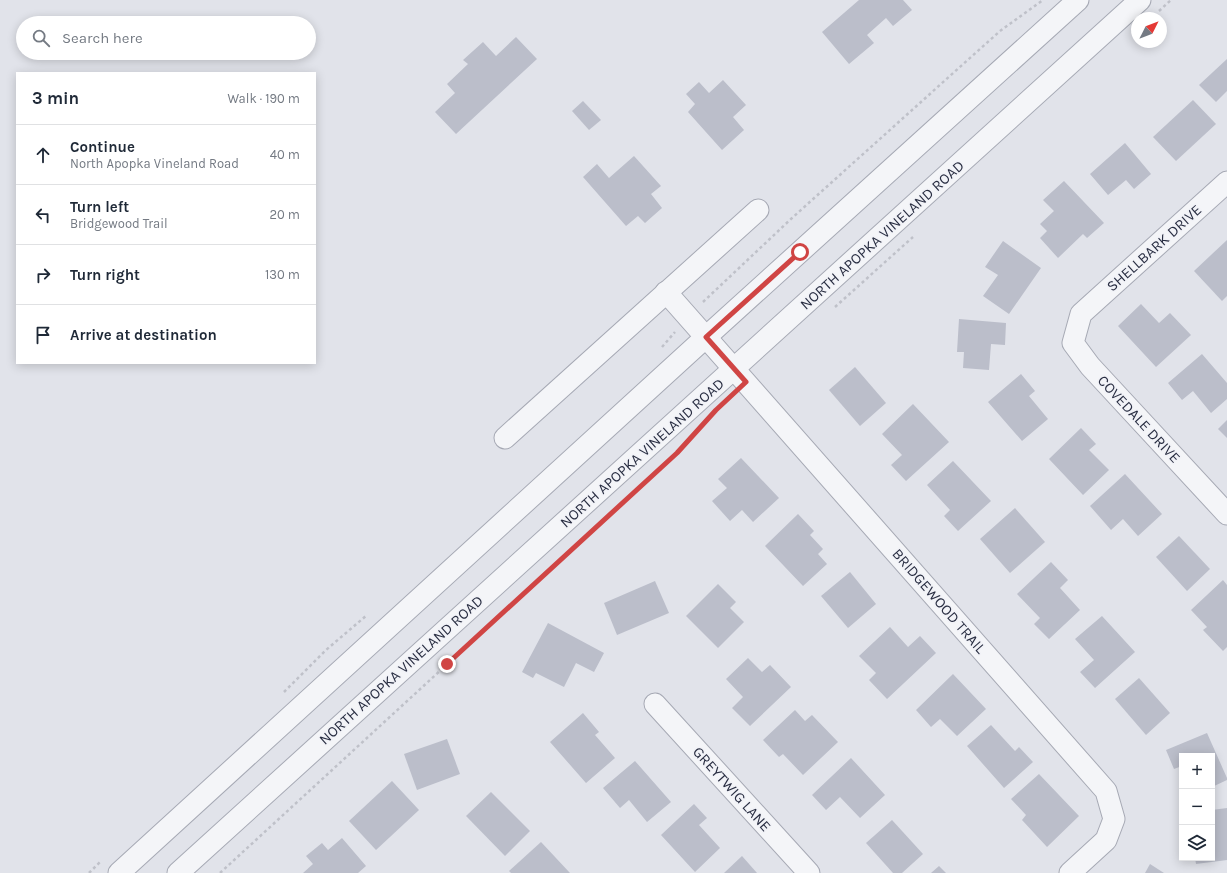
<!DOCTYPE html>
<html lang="en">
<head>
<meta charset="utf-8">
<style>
	:root { --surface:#fff; --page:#f6f6f7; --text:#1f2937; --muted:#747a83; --line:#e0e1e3 }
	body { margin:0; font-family:Karla,sans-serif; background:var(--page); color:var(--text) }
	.controls { position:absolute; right:12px; bottom:12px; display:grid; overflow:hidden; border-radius:0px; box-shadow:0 2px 10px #0003 }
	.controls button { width:36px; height:36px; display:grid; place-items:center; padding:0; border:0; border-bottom:1px solid var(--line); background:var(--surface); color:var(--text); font:20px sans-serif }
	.compass { position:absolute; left:1131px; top:12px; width:36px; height:36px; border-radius:50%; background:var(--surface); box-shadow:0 2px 10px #0003; rotate:48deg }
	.stop { position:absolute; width:12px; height:12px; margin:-9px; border:3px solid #d04544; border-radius:50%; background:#fff }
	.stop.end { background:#d04544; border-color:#fff; box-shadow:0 1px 4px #0008 }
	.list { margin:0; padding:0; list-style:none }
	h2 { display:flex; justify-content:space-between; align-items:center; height:52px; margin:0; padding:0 16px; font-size:17px }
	h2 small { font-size:13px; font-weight:400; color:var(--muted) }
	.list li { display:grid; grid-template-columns:26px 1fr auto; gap:12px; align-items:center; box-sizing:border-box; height:60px; padding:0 16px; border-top:1px solid var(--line) }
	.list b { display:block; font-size:15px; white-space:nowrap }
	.list p { margin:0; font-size:13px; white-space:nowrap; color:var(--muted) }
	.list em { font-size:13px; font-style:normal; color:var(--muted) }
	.icon { flex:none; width:22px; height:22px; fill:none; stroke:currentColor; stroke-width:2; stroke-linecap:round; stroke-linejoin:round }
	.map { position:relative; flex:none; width:1227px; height:873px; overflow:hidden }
	.search { position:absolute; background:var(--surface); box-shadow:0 2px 10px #0003; left:16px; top:16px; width:300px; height:44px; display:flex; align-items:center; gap:10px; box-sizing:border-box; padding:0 14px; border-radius:22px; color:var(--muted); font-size:15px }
	.panel { position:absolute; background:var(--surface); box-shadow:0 2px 10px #0003; left:16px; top:72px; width:300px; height:292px; border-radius:0px }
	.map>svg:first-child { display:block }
</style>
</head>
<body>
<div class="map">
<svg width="1227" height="873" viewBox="0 0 1227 873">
	<rect width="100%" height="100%" fill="#e1e3ea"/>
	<g fill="#bbbeca">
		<polygon points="859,0 903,0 912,10 893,26 886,18 867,35 874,43 849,64 822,32"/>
		<polygon points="516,37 537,59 456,134 435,112 455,93 447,84 468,64 463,60 483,42 496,56"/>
		<polygon points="1227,59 1227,91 1216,102 1199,85"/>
		<polygon points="723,80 746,105 733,117 744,130 722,150 688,112 695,104 686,94 699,82 709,93"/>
		<polygon points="1193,100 1216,124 1176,161 1153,137"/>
		<polygon points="583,101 601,120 589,130 572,111"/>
		<polygon points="1125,143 1151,174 1134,189 1126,180 1108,195 1090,174"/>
		<polygon points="634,156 661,186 651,194 662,208 645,223 638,216 626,226 583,177 597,164 609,178"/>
		<polygon points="1064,181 1104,223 1087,238 1083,234 1058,258 1040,238 1047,231 1040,224 1054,211 1043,200"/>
		<polygon points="1227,240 1227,296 1222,301 1194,271"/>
		<polygon points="1003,241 1041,268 1009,314 983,296 998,275 985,267"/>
		<polygon points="1141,304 1159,323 1170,313 1191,335 1156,367 1118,326"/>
		<polygon points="959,319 1006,323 1005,345 991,344 989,370 963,368 964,352 957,352"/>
		<polygon points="1202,354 1227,383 1227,399 1211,413 1193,391 1182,400 1168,383"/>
		<polygon points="855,367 886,403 860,426 829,390"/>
		<polygon points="1021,374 1035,391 1029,396 1048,419 1022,441 988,402"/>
		<polygon points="913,404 949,442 906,481 891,465 902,455 882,434"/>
		<polygon points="1227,420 1227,438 1218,429"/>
		<polygon points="1081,428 1096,444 1089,450 1109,470 1083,495 1049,459"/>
		<polygon points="741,458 779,498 753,522 742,510 730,521 712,501 727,488 718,479"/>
		<polygon points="953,461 991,501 958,531 944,516 950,510 927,485"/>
		<polygon points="1125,474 1162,514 1138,536 1123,519 1111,530 1090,506"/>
		<polygon points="1015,508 1045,542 1010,573 980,539"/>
		<polygon points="798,514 814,531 810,535 823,549 818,554 827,564 803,586 765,546"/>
		<polygon points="1179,536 1210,569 1187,591 1156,557"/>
		<polygon points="1051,562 1068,580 1060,588 1080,610 1049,639 1034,624 1040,618 1017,594"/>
		<polygon points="850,572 876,604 848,628 821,596"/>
		<polygon points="1223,580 1227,585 1227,647 1223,651 1203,630 1207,627 1191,610"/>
		<polygon points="655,581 669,613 617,635 604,603"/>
		<polygon points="718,584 736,602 730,608 744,622 718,648 686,616"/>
		<polygon points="1102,616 1135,652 1095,688 1080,672 1094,660 1075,639"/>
		<polygon points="548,623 604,653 594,672 576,663 564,687 536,673 533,678 522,672"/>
		<polygon points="890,627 908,647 920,636 936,653 887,699 869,680 876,673 859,656"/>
		<polygon points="748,658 762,672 770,665 791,687 750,726 732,708 743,697 726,679"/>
		<polygon points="953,674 986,709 957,736 940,719 931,727 916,710"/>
		<polygon points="1139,678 1170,713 1146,735 1115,699"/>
		<polygon points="795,710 805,721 812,715 838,742 803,775 783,754 779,757 763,740"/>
		<polygon points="583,713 599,732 595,735 615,758 586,783 550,742"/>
		<polygon points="991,725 1015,751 1019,747 1033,762 1004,788 967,746"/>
		<polygon points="1207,733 1227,778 1227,780 1212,787 1212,756 1182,756 1182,766 1174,769 1166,750"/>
		<polygon points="447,739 460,774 417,790 404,754"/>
		<polygon points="851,758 885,795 860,818 840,797 826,810 812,795"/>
		<polygon points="635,761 671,802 647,822 629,800 620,808 603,788"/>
		<polygon points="1039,774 1079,816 1047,847 1022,820 1026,815 1011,799"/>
		<polygon points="392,781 419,810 376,850 349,821"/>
		<polygon points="491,792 530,831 505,856 466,816"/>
		<polygon points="694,804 707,818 699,825 720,848 695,872 661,835"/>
		<polygon points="1227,808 1227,860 1196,864 1195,858 1212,858 1212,810"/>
		<polygon points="892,820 923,854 902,873 893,873 866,843"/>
		<polygon points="342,838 366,866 358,873 303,873 313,864 306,856 322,843 328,850"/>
		<polygon points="541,842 570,873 511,873 509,871"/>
		<polygon points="742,856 757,873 724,873"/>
		<polygon points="1150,864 1164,873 1145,873"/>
		<polygon points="939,866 946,873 931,873"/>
	</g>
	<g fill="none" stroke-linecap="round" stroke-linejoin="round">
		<defs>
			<g id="minor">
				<polyline points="1227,182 1081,314 1073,343 1090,366 1227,514"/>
				<polyline points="666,292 1106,791 1114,819 1106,840 1070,873"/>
				<polyline points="505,438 758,210"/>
				<polyline points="655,704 809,873"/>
				<polyline points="119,873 706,337 1078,0"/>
				<polyline points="178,873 1140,0"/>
			</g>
		</defs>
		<use href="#minor" stroke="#a6a9b4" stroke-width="23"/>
		<g stroke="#bfc1c9" stroke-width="2.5" stroke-dasharray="3 3" stroke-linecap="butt">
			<polyline points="1159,11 1171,0"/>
			<polyline points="703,302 792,218 971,57 1000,31 1043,0"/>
			<polyline points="835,307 913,237"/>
			<polyline points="662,347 675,332"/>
			<polyline points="284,692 326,650 367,615"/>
			<polyline points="89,873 100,862"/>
			<polyline points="220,873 677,453 691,438"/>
		</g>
		<use href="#minor" stroke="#f4f5f8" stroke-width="21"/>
	</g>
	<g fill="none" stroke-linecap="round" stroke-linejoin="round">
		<polyline stroke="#d04544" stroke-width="5" points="447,664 677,453 716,410 746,382 706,337 800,252"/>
	</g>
	<g text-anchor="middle" stroke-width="3" stroke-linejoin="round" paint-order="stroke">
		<g font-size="15" fill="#292e42" stroke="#f1f2f7">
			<text transform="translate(882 235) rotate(-42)" y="5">NORTH APOPKA VINELAND ROAD</text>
			<text transform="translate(1154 248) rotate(-42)" y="5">SHELLBARK DRIVE</text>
			<text transform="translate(1139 419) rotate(47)" y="5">COVEDALE DRIVE</text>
			<text transform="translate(642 453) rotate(-42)" y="5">NORTH APOPKA VINELAND ROAD</text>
			<text transform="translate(939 601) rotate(49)" y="5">BRIDGEWOOD TRAIL</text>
			<text transform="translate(401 670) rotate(-42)" y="5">NORTH APOPKA VINELAND ROAD</text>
			<text transform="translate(732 789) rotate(48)" y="5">GREYTWIG LANE</text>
		</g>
	</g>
</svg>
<div class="controls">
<button>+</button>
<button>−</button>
<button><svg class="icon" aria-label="layers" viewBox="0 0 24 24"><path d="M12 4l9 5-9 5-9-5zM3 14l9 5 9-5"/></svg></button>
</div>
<svg class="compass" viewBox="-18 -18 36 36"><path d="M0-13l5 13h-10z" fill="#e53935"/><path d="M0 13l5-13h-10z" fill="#747a83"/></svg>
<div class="stop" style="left:800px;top:252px"></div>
<div class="stop end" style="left:447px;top:664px"></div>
<div class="search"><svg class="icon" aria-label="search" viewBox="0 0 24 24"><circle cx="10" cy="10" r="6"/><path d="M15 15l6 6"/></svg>Search here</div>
<section class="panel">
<h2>3 min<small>Walk · 190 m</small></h2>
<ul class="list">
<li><svg class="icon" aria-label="ahead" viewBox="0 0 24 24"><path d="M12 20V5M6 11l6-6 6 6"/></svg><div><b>Continue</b><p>North Apopka Vineland Road</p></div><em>40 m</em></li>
<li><svg class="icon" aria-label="left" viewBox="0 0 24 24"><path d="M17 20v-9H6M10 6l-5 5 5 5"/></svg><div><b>Turn left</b><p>Bridgewood Trail</p></div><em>20 m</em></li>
<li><svg class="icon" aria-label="right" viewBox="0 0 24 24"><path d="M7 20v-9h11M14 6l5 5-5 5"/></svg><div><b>Turn right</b></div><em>130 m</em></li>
<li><svg class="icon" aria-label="arrive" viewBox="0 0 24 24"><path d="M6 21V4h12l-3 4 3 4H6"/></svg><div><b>Arrive at destination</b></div></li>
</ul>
</section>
</div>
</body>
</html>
